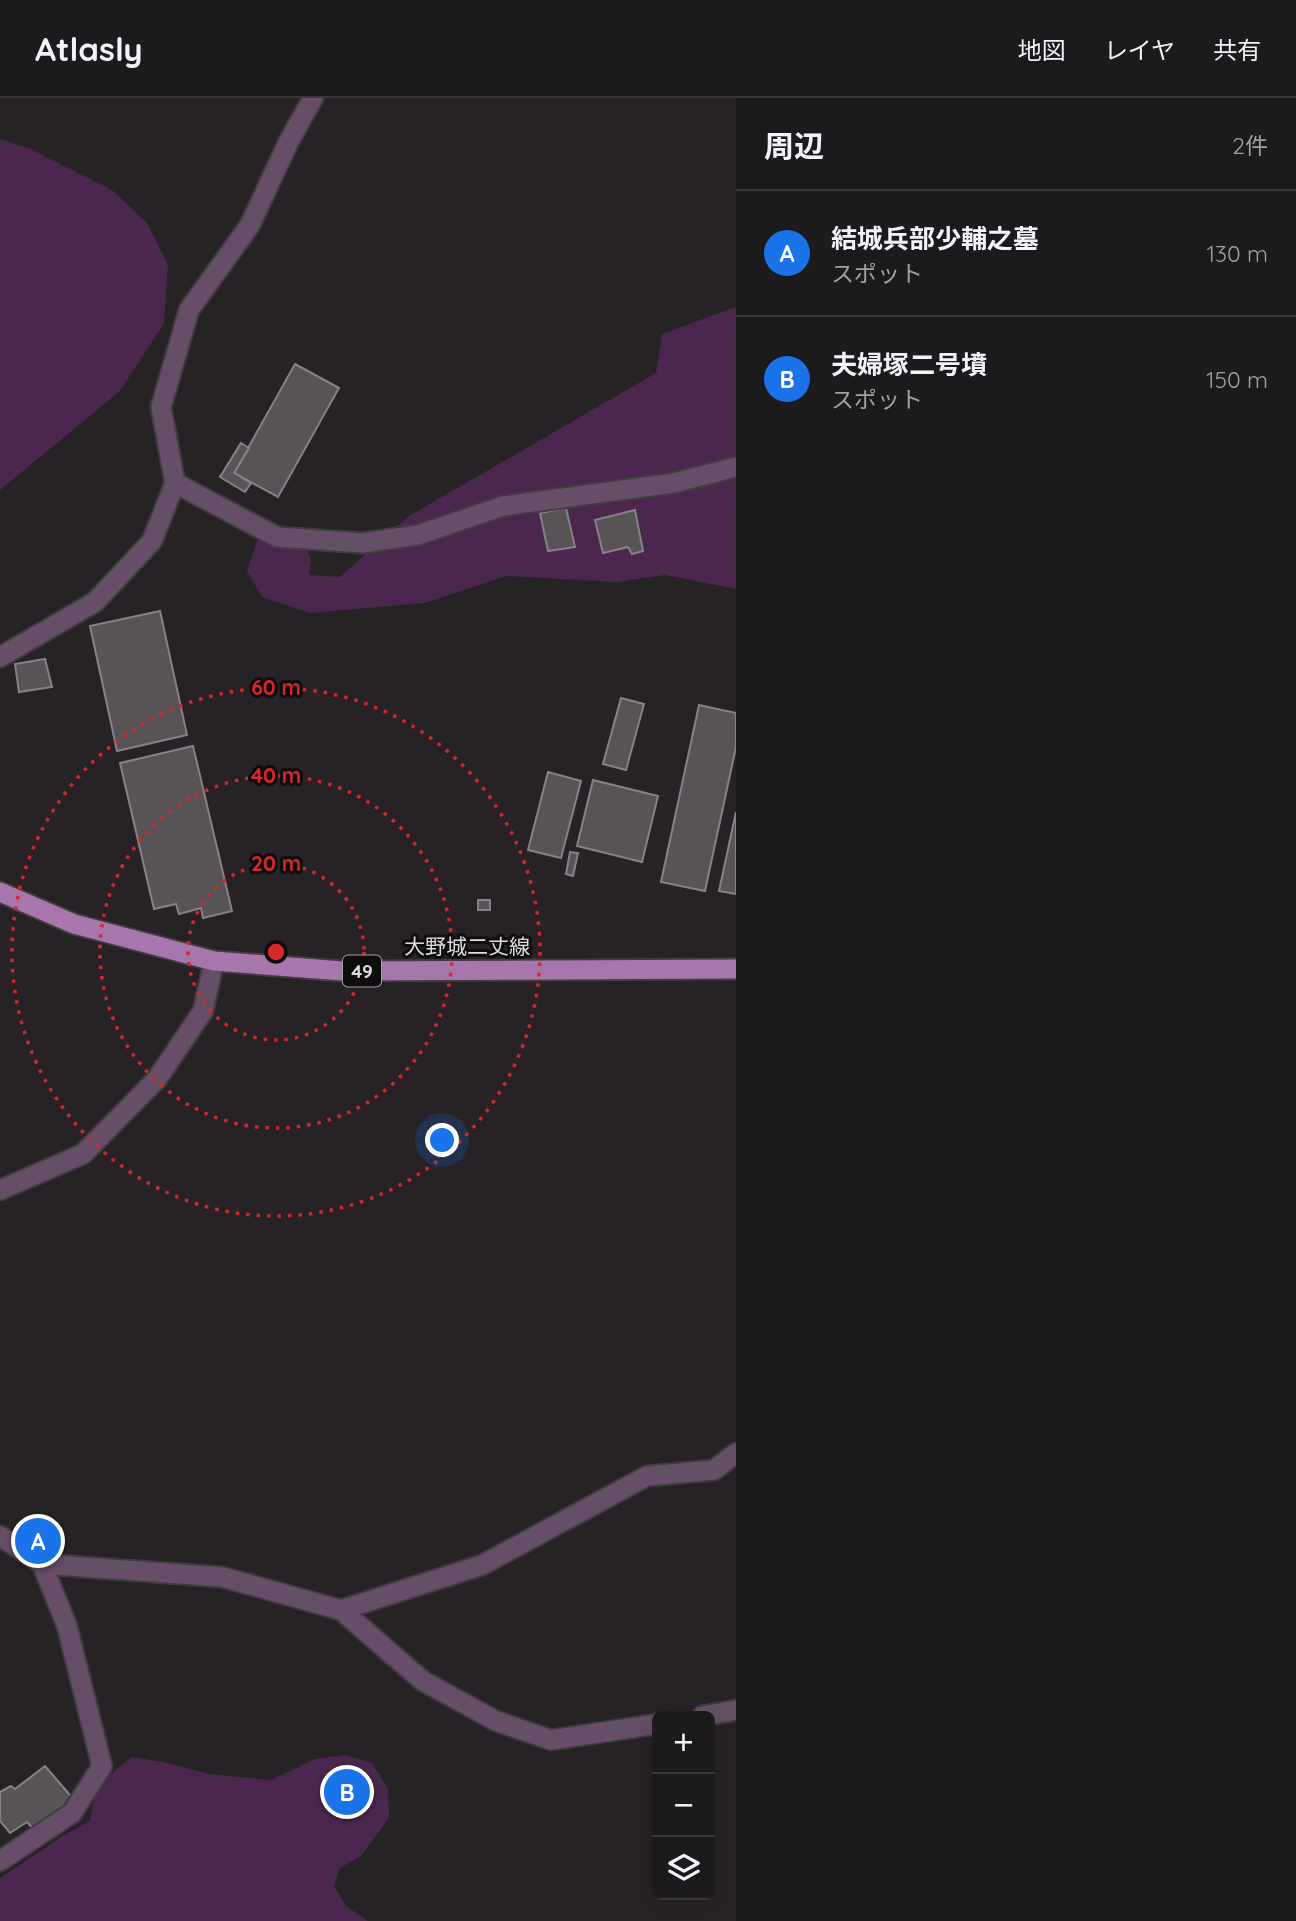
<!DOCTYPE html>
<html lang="ja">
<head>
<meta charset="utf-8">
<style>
	:root { --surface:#1c1a1c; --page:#292729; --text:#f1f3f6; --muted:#a0a1a3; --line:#3a383b; --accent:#1a73e8 }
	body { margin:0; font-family:Quicksand,"Noto Sans JP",sans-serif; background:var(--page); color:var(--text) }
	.controls { position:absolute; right:21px; bottom:21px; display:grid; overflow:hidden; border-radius:10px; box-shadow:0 7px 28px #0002 }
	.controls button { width:63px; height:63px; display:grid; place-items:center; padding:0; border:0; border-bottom:2px solid var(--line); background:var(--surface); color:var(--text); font:35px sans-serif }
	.you { position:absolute; left:443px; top:1043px; width:24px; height:24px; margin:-18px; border:5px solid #fff; border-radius:50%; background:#1a73e8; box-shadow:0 0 0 10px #1a73e833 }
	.badge { display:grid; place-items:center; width:46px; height:46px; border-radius:50%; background:var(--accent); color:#fff; font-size:23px; font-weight:700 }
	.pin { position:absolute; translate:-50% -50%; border:4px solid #fff; box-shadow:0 2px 7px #0006 }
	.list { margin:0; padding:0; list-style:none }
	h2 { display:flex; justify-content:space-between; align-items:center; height:91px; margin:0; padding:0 28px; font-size:30px }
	h2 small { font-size:23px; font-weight:400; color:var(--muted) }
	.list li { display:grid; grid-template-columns:46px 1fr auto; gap:21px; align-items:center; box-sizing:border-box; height:126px; padding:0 28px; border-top:2px solid var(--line) }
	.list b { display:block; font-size:26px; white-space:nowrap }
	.list p { margin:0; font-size:23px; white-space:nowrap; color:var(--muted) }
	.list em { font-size:23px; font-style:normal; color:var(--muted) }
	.icon { flex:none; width:38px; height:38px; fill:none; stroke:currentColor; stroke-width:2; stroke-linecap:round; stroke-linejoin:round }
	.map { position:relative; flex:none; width:736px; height:1823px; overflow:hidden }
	header { display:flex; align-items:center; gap:42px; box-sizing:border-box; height:98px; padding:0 35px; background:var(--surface); border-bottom:2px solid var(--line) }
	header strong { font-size:33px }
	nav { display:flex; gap:38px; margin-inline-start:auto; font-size:24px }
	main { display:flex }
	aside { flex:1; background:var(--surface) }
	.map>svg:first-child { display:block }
</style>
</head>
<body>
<header>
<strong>Atlasly</strong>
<nav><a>地図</a><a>レイヤ</a><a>共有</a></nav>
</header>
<main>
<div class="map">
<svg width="736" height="1823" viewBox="0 0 736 1823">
	<rect width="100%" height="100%" fill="#262226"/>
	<g fill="#4a284e">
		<polygon points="0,41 28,50 112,92 147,125 168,167 164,225 120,293 0,392"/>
		<polygon points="736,209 736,491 665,477 617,484 506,478 425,505 309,515 262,499 247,473 257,443 275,427 298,433 311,462 309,477 340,479 409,418 656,275 662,236"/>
		<path d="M346,1657L372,1665L388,1691L389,1720L361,1758L340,1770L334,1788L346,1808L368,1823H0V1780L64,1737L90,1723C94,1689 105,1679 132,1659L163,1664L209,1676L271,1682L315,1661Z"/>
	</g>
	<g fill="#575357" stroke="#868287" stroke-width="2">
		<polygon points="295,266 339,290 278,399 234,375"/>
		<polygon points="241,345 249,350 234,375 251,385 245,394 220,379"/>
		<polygon points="566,410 575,449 548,453 540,415"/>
		<polygon points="635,412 643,453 632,456 628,449 603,455 595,422"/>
		<polygon points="160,513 187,637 117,653 90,528"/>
		<polygon points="45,561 52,589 19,594 15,566"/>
		<polygon points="621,600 644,606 626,672 603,666"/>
		<polygon points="699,607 736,615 736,649 705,793 661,784"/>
		<polygon points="193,648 232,813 203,820 201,810 179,816 176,806 154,811 120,665"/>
		<polygon points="548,674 581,683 561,760 528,752"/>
		<polygon points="593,682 658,698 642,764 577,748"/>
		<polygon points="736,714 736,796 719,793"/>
		<polygon points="570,754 578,755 573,778 566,776"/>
		<rect x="478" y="802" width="12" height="10"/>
		<polygon points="39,1434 53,1437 51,1449 37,1446"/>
		<polygon points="45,1668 75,1703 37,1735 27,1724 10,1735 0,1723 0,1694 11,1688 15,1691"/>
	</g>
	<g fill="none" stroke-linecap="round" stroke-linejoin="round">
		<defs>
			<g id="minor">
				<polyline points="175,385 277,439 363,445 418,437 503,408 674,385 736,369"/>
				<polyline points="0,559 95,504 152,443 175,385 161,309 189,212 250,127 288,45 313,0"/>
				<polyline points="0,1092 83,1056 157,981 203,913 214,863"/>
				<polyline points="0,1438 42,1466 222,1479 341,1512 423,1583 496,1623 551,1642 657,1626"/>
				<polyline points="341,1512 482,1467 647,1378 714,1372 736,1355"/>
				<polyline points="702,1618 736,1612"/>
				<polyline points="0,1763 72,1715 102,1668 67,1528 42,1466"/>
			</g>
			<polyline id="primary" points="0,794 74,826 214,863 342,873 736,871"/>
		</defs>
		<use href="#minor" stroke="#403c40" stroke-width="23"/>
		<use href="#primary" stroke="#403c40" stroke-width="23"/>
		<use href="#minor" stroke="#664e68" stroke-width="19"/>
		<use href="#primary" stroke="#a776ac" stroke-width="19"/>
	</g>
	<g fill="none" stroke="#d62828" stroke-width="3.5" stroke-dasharray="3.5 7">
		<circle cx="276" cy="854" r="88"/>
		<circle cx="276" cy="854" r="176"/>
		<circle cx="276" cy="854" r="264"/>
	</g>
	<g text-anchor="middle" stroke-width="6" stroke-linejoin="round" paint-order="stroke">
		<rect fill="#0e0c0e" stroke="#a09ea0" stroke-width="2" x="343" y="857.5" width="38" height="31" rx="5"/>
		<g font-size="19" font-weight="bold" fill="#dedcdf">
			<text x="362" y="880">49</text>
		</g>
		<g font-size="21" fill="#dedcdf" stroke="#0e0c0e">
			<text x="467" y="856">大野城二丈線</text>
		</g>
	</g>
	<circle cx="276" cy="854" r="10" fill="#d62828" stroke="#0e0c0e" stroke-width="3.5"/>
	<g font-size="21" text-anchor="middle" font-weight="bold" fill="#d62828" stroke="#0e0c0e" stroke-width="6" stroke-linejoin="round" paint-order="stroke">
		<text x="276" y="597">60 m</text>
		<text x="276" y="685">40 m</text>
		<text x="276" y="773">20 m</text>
	</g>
</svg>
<div class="controls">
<button>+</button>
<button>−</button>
<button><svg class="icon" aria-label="layers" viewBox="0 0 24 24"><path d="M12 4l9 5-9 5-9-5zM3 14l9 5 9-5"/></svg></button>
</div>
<div class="you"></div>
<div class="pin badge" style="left:38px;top:1443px">A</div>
<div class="pin badge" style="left:347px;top:1694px">B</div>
</div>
<aside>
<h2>周辺<small>2件</small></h2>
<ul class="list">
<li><span class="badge">A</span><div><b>結城兵部少輔之墓</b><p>スポット</p></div><em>130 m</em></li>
<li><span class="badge">B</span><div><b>夫婦塚二号墳</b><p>スポット</p></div><em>150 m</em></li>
</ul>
</aside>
</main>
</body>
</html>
